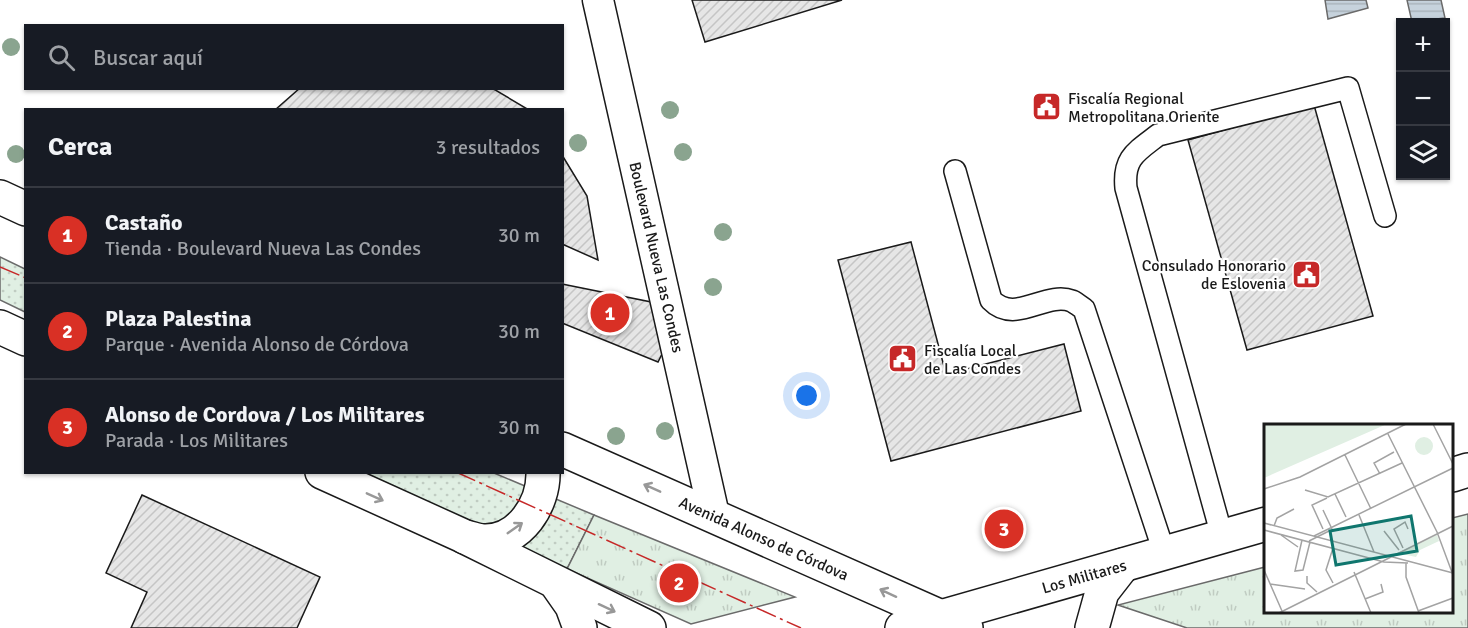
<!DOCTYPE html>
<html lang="es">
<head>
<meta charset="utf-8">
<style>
	:root { --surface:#171b24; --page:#242831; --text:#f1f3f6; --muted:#9ea1a6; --line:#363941; --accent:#d93025 }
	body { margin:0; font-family:Signika,sans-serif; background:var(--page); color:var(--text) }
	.controls { position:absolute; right:18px; top:18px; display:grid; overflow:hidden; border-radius:0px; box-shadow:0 2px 4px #0004 }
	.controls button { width:54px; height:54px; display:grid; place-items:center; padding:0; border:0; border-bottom:2px solid var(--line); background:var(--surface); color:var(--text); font:30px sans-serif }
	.you { position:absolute; left:807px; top:396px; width:21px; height:21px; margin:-15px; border:4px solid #fff; border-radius:50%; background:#1a73e8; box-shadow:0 0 0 9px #1a73e833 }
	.badge { display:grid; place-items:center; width:39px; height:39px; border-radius:50%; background:var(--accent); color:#fff; font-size:20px; font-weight:700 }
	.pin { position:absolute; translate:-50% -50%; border:3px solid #fff; box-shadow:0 2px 6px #0006 }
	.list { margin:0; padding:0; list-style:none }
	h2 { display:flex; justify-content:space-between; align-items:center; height:78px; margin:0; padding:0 24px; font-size:26px }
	h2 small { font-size:20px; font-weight:400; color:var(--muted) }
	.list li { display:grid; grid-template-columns:39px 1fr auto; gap:18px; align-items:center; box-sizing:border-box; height:96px; padding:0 24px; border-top:2px solid var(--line) }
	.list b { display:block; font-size:22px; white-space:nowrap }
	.list p { margin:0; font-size:20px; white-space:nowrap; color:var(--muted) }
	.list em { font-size:20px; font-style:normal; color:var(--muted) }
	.icon { flex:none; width:33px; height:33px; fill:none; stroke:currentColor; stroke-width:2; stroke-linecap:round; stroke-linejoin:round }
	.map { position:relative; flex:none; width:1468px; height:628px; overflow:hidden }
	.search { position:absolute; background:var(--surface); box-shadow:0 2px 4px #0004; left:24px; top:24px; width:540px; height:66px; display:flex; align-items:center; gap:15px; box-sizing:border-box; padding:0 21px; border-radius:0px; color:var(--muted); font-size:22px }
	.panel { position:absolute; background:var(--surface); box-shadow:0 2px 4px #0004; left:24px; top:108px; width:540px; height:366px; border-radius:0px }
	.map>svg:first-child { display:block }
</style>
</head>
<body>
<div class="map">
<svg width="1468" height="628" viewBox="0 0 1468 628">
	<defs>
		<pattern id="grass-dots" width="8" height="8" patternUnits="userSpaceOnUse" patternTransform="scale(1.5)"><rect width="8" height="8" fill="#e0efe3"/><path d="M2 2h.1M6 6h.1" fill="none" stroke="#c0ccc2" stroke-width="1.8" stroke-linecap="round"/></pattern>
		<pattern id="park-tufts" width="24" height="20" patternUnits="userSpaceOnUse" patternTransform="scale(1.5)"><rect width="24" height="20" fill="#e0efe3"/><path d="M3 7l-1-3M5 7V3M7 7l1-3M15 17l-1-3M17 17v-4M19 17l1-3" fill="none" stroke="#c0ccc2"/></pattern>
		<pattern id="water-rules" width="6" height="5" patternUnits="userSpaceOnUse" patternTransform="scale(1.5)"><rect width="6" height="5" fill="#c6d2dc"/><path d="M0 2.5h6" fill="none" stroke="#aab4bc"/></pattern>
		<pattern id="building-hatch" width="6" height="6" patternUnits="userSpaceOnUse" patternTransform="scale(1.5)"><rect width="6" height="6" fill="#e6e6e6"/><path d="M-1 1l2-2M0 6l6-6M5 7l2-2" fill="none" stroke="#c5c5c5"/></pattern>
	</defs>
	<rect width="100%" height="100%" fill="#fff"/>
	<g fill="url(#grass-dots)" stroke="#6a6a6a" stroke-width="1.5">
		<polygon points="0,257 25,269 25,312 0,300"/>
		<polygon points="364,473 494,473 594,515 567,569"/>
	</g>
	<g fill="url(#park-tufts)" stroke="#6a6a6a" stroke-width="1.5">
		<polygon points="1468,514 1468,628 1187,628 1118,605 1265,567 1266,612 1452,612 1452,518"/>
		<polygon points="594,515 795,597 691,624 567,569"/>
	</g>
	<g fill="url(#water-rules)" stroke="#6a6a6a" stroke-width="1.5">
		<polygon points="1325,0 1366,0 1368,8 1328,19"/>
		<polygon points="1407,0 1441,0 1445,18 1412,22"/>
	</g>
	<g fill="url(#building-hatch)" stroke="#1a1a1a" stroke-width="1.5">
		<polygon points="692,0 842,0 705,42"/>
		<polygon points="300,88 492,88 529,110 275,110"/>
		<polygon points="1314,105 1373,316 1247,350 1188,140"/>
		<polygon points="562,155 587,196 598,260 562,244"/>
		<polygon points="911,242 946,374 1064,344 1081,411 891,461 838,260"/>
		<polygon points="562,284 656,303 667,344 658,362 562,323"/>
		<polygon points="142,495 320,577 297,628 131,628 147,592 106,573"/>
	</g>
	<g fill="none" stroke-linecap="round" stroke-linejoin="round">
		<defs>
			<g id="service">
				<path d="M955,171L991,300C1015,325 1045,291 1072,301C1076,303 1081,307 1084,309L1164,552"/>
				<path d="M1222,536L1126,188C1123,158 1136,152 1158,135L1348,88L1385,216"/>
			</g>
			<polyline id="pedestrian" points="598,0 714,515"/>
			<g id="secondary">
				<polyline points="0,197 26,209"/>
				<polyline points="0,327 26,339"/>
				<polyline points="562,449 966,628"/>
				<polyline points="322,472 461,535 649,628"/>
				<polyline points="1452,475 1468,470"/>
				<path d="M465,537C471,538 478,541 484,541C520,542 544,504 543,472"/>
				<polyline points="558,586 572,606 580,628"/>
				<polyline points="902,628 1266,524"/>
				<polyline points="1092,628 1102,592 1123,565"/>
			</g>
		</defs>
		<use href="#service" stroke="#1a1a1a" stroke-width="24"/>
		<use href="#pedestrian" stroke="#1a1a1a" stroke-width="33"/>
		<use href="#secondary" stroke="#1a1a1a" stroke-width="36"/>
		<use href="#service" stroke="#fff" stroke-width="21"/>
		<use href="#pedestrian" stroke="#fff" stroke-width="30"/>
		<use href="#secondary" stroke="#fff" stroke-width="33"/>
		<g stroke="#c62828" stroke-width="1.5" stroke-dasharray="21 4.5 3 4.5" stroke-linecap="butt">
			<polyline points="0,267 26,278"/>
			<polyline points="456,472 801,628"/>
		</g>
	</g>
	<g fill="#8aa48f">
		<circle cx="11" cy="47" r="9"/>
		<circle cx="670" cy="110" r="9"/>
		<circle cx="578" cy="143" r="9"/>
		<circle cx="683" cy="152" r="9"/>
		<circle cx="16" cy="154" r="9"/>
		<circle cx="723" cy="232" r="9"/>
		<circle cx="713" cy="287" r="9"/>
		<circle cx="665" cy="431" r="9"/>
		<circle cx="616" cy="436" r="9"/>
	</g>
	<defs><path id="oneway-shaft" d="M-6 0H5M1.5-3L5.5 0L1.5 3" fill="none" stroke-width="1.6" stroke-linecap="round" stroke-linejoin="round" transform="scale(1.5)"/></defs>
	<g stroke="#989898">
		<use href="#oneway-shaft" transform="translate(652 488) rotate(-156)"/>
		<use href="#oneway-shaft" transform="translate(375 497) rotate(24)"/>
		<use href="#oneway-shaft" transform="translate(515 528) rotate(-35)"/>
		<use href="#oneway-shaft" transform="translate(888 593) rotate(-155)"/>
		<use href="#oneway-shaft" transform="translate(607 608) rotate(25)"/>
	</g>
	<defs>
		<symbol id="civic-square" viewBox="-11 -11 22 22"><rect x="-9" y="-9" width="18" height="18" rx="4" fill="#c62828" stroke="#fff"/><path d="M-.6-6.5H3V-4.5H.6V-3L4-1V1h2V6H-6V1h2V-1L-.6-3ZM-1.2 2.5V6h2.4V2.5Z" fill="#fff"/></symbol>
	</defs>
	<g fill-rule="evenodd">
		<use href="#civic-square" x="1030" y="90" width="33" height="33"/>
		<use href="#civic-square" x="1290" y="258" width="33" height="33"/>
		<use href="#civic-square" x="886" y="342" width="33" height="33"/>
	</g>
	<g text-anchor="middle" stroke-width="4.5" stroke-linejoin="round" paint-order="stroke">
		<g font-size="16" fill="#1a1a1a" stroke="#fff" text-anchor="start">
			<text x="1068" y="104">Fiscalía Regional<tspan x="1068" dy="18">Metropolitana Oriente</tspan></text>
			<text x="1286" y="271" text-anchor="end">Consulado Honorario<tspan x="1286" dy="18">de Eslovenia</tspan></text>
			<text x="924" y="356">Fiscalía Local<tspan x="924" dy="18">de Las Condes</tspan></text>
		</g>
		<g font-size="16" fill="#1a1a1a" stroke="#fff">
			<text transform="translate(657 257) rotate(77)" y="6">Boulevard Nueva Las Condes</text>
			<text transform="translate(764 538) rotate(24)" y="6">Avenida Alonso de Córdova</text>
			<text transform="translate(1084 576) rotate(-16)" y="6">Los Militares</text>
		</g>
	</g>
	<g transform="translate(1264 424)">
		<rect width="189" height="189" fill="#fff"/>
		<path d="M0,0H123L0,54ZM151 22a9 9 0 1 1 18 0a9 9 0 1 1-18 0ZM173,111L175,117L156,126L152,133L133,129Z" fill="#e0efe3"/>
		<path fill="none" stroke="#a3a3a3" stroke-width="1.5" d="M169,0L189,40M124,10L173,108L189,151M81,31L107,85M116,50L110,39L130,28M0,65L36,53L142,0M41,66L64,73L138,39M71,70L82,93M59,86L68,105M95,91L110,128M0,99L189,149M10,102L13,94L30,85M59,105L48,81L63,74M0,106L120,138L144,139M120,107L135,126M17,111L34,123M50,112L189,44M38,116L31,147L39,146L46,118M45,117L65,107M69,124L62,146L69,159M139,124L130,105L141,98L144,105M142,139V153L155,189M0,146L18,187M90,148L107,189M43,152V159L53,168M6,160L41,165M101,175L119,168L117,160M154,187L189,174M15,189L189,102"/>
		<path fill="#0f766e" fill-opacity="0.15" stroke="#0f766e" stroke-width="3" d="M147,92L153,127L72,141L66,107Z"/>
		<rect width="189" height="189" fill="none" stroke="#1a1a1a" stroke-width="3"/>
	</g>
</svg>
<div class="controls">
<button>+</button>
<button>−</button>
<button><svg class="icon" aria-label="layers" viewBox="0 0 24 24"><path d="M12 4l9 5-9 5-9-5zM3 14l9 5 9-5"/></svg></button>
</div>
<div class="you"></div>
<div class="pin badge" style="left:610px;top:313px">1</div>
<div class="pin badge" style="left:679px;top:583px">2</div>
<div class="pin badge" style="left:1004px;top:529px">3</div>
<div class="search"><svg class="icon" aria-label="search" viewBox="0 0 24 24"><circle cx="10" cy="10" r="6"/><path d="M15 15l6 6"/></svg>Buscar aquí</div>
<section class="panel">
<h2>Cerca<small>3 resultados</small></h2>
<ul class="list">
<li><span class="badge">1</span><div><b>Castaño</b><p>Tienda · Boulevard Nueva Las Condes</p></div><em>30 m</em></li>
<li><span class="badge">2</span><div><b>Plaza Palestina</b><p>Parque · Avenida Alonso de Córdova</p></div><em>30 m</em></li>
<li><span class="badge">3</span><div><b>Alonso de Cordova / Los Militares</b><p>Parada · Los Militares</p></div><em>30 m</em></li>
</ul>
</section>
</div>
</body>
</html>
